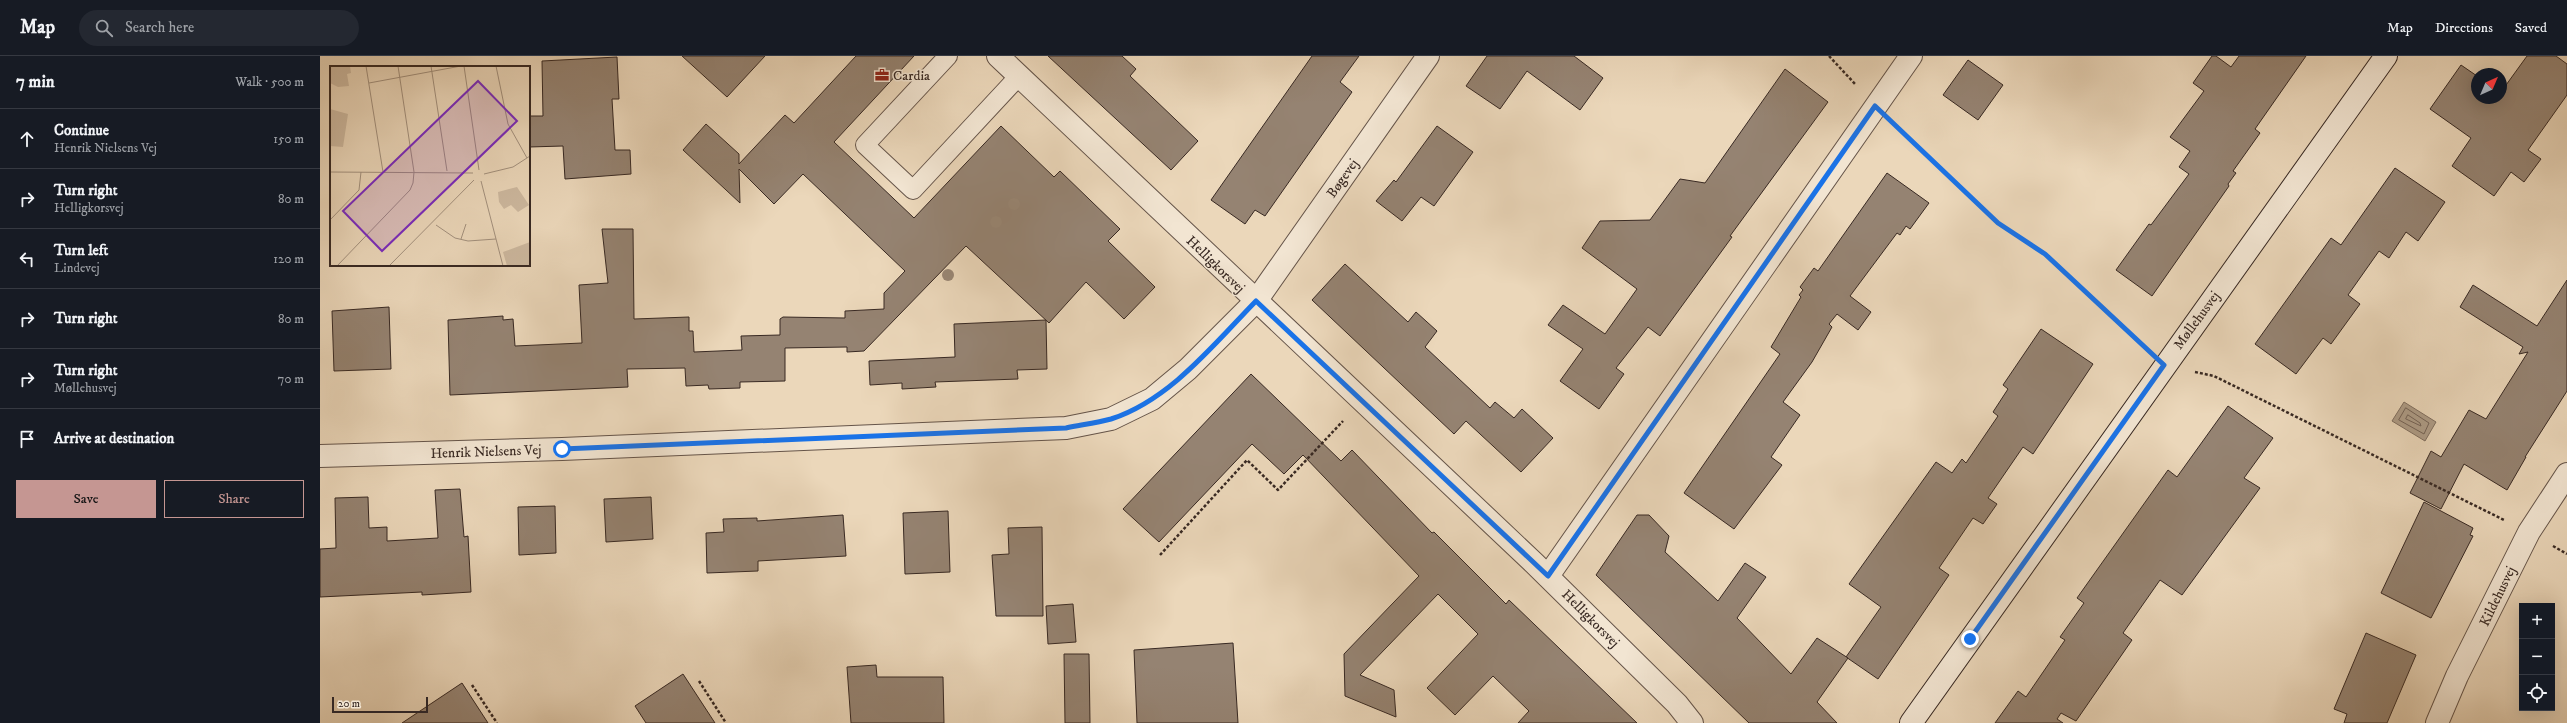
<!DOCTYPE html>
<html lang="en">
<head>
<meta charset="utf-8">
<style>
	:root { --surface:#171b24; --page:#242831; --text:#f1f3f6; --muted:#9ea1a6; --line:#363941; --accent:#c59692 }
	body { margin:0; font-family:"IM FELL DW Pica",serif; background:var(--page); color:var(--text) }
	.controls { position:absolute; right:12px; bottom:12px; display:grid; overflow:hidden; border-radius:0px; box-shadow:0 4px 16px #0002 }
	.controls button { width:36px; height:36px; display:grid; place-items:center; padding:0; border:0; border-bottom:1px solid var(--line); background:var(--surface); color:var(--text); font:20px sans-serif }
	.compass { position:absolute; left:2151px; top:12px; width:36px; height:36px; border-radius:50%; background:var(--surface); box-shadow:0 4px 16px #0002; rotate:44deg }
	.scale { position:absolute; left:12px; bottom:10px; width:96px; box-sizing:border-box; padding-left:4px; border:2px solid #382923; border-top:0; font-size:11px; line-height:14px; white-space:nowrap; color:#382923; -webkit-text-stroke:3px #f2e5d2; paint-order:stroke }
	.stop { position:absolute; width:12px; height:12px; margin:-9px; border:3px solid #1a73e8; border-radius:50%; background:#fff }
	.stop.end { background:#1a73e8; border-color:#fff; box-shadow:0 1px 4px #0008 }
	.list { margin:0; padding:0; list-style:none }
	h2 { display:flex; justify-content:space-between; align-items:center; height:52px; margin:0; padding:0 16px; font-size:17px }
	h2 small { font-size:13px; font-weight:400; color:var(--muted) }
	.list li { display:grid; grid-template-columns:26px 1fr auto; gap:12px; align-items:center; box-sizing:border-box; height:60px; padding:0 16px; border-top:1px solid var(--line) }
	.list b { display:block; font-size:15px; white-space:nowrap }
	.list p { margin:0; font-size:13px; white-space:nowrap; color:var(--muted) }
	.list em { font-size:13px; font-style:normal; color:var(--muted) }
	.actions { display:flex; gap:8px; padding:12px 16px }
	.actions a { flex:1; padding:9px 0; border:1px solid var(--accent); border-radius:0px; text-align:center; font-size:14px; color:var(--accent) }
	.actions .main { background:var(--accent); color:#111 }
	.icon { flex:none; width:22px; height:22px; fill:none; stroke:currentColor; stroke-width:2; stroke-linecap:round; stroke-linejoin:round }
	.map { position:relative; flex:none; width:2247px; height:667px; overflow:hidden }
	header { display:flex; align-items:center; gap:24px; box-sizing:border-box; height:56px; padding:0 20px; background:var(--surface); border-bottom:1px solid var(--line) }
	header strong { font-size:19px }
	nav { display:flex; gap:22px; margin-inline-start:auto; font-size:14px }
	.search { width:280px; height:36px; background:var(--page); display:flex; align-items:center; gap:10px; box-sizing:border-box; padding:0 14px; border-radius:22px; color:var(--muted); font-size:15px }
	main { display:flex }
	aside { flex:1; background:var(--surface) }
	.map>svg:first-child { display:block }
</style>
</head>
<body>
<header>
<strong>Map</strong>
<div class="search"><svg class="icon" aria-label="search" viewBox="0 0 24 24"><circle cx="10" cy="10" r="6"/><path d="M15 15l6 6"/></svg>Search here</div>
<nav><a>Map</a><a>Directions</a><a>Saved</a></nav>
</header>
<main>
<aside>
<h2>7 min<small>Walk · 500 m</small></h2>
<ul class="list">
<li><svg class="icon" aria-label="ahead" viewBox="0 0 24 24"><path d="M12 20V5M6 11l6-6 6 6"/></svg><div><b>Continue</b><p>Henrik Nielsens Vej</p></div><em>150 m</em></li>
<li><svg class="icon" aria-label="right" viewBox="0 0 24 24"><path d="M7 20v-9h11M14 6l5 5-5 5"/></svg><div><b>Turn right</b><p>Helligkorsvej</p></div><em>80 m</em></li>
<li><svg class="icon" aria-label="left" viewBox="0 0 24 24"><path d="M17 20v-9H6M10 6l-5 5 5 5"/></svg><div><b>Turn left</b><p>Lindevej</p></div><em>120 m</em></li>
<li><svg class="icon" aria-label="right" viewBox="0 0 24 24"><path d="M7 20v-9h11M14 6l5 5-5 5"/></svg><div><b>Turn right</b></div><em>80 m</em></li>
<li><svg class="icon" aria-label="right" viewBox="0 0 24 24"><path d="M7 20v-9h11M14 6l5 5-5 5"/></svg><div><b>Turn right</b><p>Møllehusvej</p></div><em>70 m</em></li>
<li><svg class="icon" aria-label="arrive" viewBox="0 0 24 24"><path d="M6 21V4h12l-3 4 3 4H6"/></svg><div><b>Arrive at destination</b></div></li>
</ul>
<div class="actions"><a class="main">Save</a><a>Share</a></div>
</aside>
<div class="map">
<svg width="2247" height="667" viewBox="0 0 2247 667">
	<rect width="100%" height="100%" fill="#ebd7ba"/>
	<filter id="stains"><feTurbulence type="fractalNoise" baseFrequency=".005" numOctaves="4"/><feColorMatrix values="0 0 0 0 .2 0 0 0 0 .09 0 0 0 0 .02 0 0 0 .5 -.17"/></filter>
	<radialGradient id="worn" r=".72"><stop offset=".6" stop-color="#630" stop-opacity="0"/><stop offset="1" stop-color="#630" stop-opacity=".3"/></radialGradient>
	<polygon fill="#ae9c87" stroke="#7f6e5f" points="2084,346 2116,366 2105,385 2072,365"/>
	<g fill="none" stroke-linecap="round" stroke-linejoin="round">
		<g stroke="#736255" stroke-width="1">
			<polygon points="2086,352 2109,367 2104,378 2079,364"/>
			<polygon points="2088,359 2100,367 2101,370 2086,363"/>
		</g>
	</g>
	<g fill="#958372" stroke="#382923">
		<polygon points="362,0 445,0 407,41"/>
		<polygon points="536,0 594,0 514,86 594,162 681,70 734,121 740,115 800,173 788,185 835,231 804,263 766,226 729,267 646,190 544,295 527,296 527,291 465,292 465,325 420,326 420,332 389,333 388,329 366,330 365,312 307,313 308,331 130,339 128,264 183,260 183,264 193,263 195,290 262,287 259,229 288,227 282,173 313,173 314,263 369,261 369,275 373,275 374,296 422,294 421,280 460,279 460,263 463,261 525,262 525,255 564,253 564,237 585,215 483,118 454,148 419,113 420,147 363,94 386,68 419,98 419,108 465,59 474,67"/>
		<polygon points="728,0 802,0 816,13 810,20 878,85 851,114"/>
		<polygon points="992,0 1039,0 1020,26 1032,36 945,160 935,154 925,168 891,144"/>
		<polygon points="1167,0 1254,0 1283,22 1260,54 1207,15 1180,53 1146,30"/>
		<polygon points="1892,0 1896,0 1911,11 1919,0 1986,0 1935,73 1940,77 1913,115 1916,117 1908,128 1909,130 1832,240 1796,214 1829,168 1831,169 1869,118 1859,111 1870,95 1850,81 1884,35 1873,27"/>
		<polygon points="2207,0 2236,0 2247,8 2247,39 2208,94 2221,103 2204,126 2191,116 2174,140 2132,110 2151,82 2110,53 2141,9 2157,20 2157,42 2181,42 2181,36"/>
		<polygon points="297,1 299,43 292,43 295,94 310,94 311,118 245,123 243,90 209,91 209,60 223,60 222,5"/>
		<polygon points="1648,4 1683,29 1658,64 1623,39"/>
		<polygon points="1465,13 1508,46 1410,180 1412,181 1340,280 1328,271 1296,312 1304,318 1279,353 1240,325 1263,293 1228,269 1243,249 1285,278 1317,233 1262,192 1280,165 1330,164 1360,123 1385,127"/>
		<polygon points="1117,70 1153,96 1114,150 1101,141 1082,165 1056,145 1074,124 1076,126"/>
		<polygon points="2075,112 2125,146 2098,185 2086,176 2069,202 2059,195 2028,239 2040,248 2011,288 2003,282 1976,318 1935,288 2011,182 2021,189"/>
		<polygon points="1567,117 1609,147 1590,173 1586,170 1580,179 1577,177 1530,240 1551,256 1538,274 1517,258 1509,268 1512,271 1492,306 1463,346 1480,359 1451,401 1462,409 1414,473 1364,437 1460,298 1451,291 1481,241 1479,239 1483,234 1480,231 1494,212 1498,215"/>
		<polygon points="1025,208 1088,266 1096,256 1117,275 1105,291 1170,352 1175,346 1194,362 1202,353 1233,382 1201,416 1146,365 1134,378 992,244"/>
		<polygon points="2247,224 2247,335 2205,401 2206,401 2187,434 2144,408 2121,453 2090,437 2111,395 2121,401 2149,354 2166,363 2208,296 2199,298 2203,291 2140,251 2153,229 2217,270"/>
		<polygon points="69,251 71,313 14,315 12,255"/>
		<polygon points="726,264 727,313 697,314 698,323 615,326 616,331 582,333 582,327 550,329 549,305 635,301 634,268"/>
		<polygon points="1721,273 1773,308 1713,398 1703,391 1668,442 1677,448 1663,468 1653,462 1619,512 1629,519 1558,623 1526,601 1561,551 1529,528 1616,406 1632,417 1642,403 1646,407 1678,360 1673,356 1688,333 1683,329"/>
		<polygon points="931,318 1021,405 1032,394 1112,477 1114,476 1186,548 1189,544 1317,667 1198,667 1209,655 1173,620 1135,659 1107,632 1158,578 1118,538 1040,619 1074,634 1076,661 1025,640 1024,598 1099,520 983,399 964,418 932,388 839,486 803,453"/>
		<polygon points="1908,350 1953,382 1924,422 1940,432 1862,539 1840,524 1803,577 1812,584 1756,665 1741,657 1737,663 1743,667 1675,667 1698,635 1706,641 1745,584 1740,581 1764,547 1757,542 1848,414 1857,421"/>
		<polygon points="140,433 144,481 148,480 151,536 102,539 102,536 0,541 0,493 16,492 15,442 48,441 49,472 67,471 67,485 118,482 115,434"/>
		<polygon points="331,441 333,483 286,486 284,443"/>
		<polygon points="2104,446 2153,472 2150,479 2153,480 2111,562 2061,537"/>
		<polygon points="235,450 236,497 199,499 198,451"/>
		<polygon points="628,455 630,516 585,518 583,457"/>
		<polygon points="523,459 526,500 438,505 438,515 387,517 386,477 404,476 403,463 437,462 437,465"/>
		<polygon points="1317,459 1329,459 1349,480 1345,496 1398,545 1425,507 1446,521 1417,562 1471,618 1497,582 1528,602 1497,646 1517,667 1429,667 1276,519"/>
		<polygon points="722,471 723,560 676,560 672,499 689,498 688,472"/>
		<polygon points="753,548 756,586 728,588 726,550"/>
		<polygon points="2046,577 2096,599 2067,667 2024,667 2027,658 2014,653"/>
		<polygon points="913,587 918,667 817,667 814,594"/>
		<polygon points="744,598 769,598 770,667 745,667"/>
		<polygon points="556,609 557,621 623,621 624,667 531,667 527,611"/>
		<polygon points="363,618 395,667 326,667 315,650"/>
		<polygon points="142,627 168,667 82,667"/>
	</g>
	<g fill="none" stroke-linecap="round" stroke-linejoin="round">
		<defs>
			<polyline id="lane" points="628,0 545,89 593,134 699,20"/>
			<g id="street">
				<polyline points="678,0 1214,507 1357,648 1372,667"/>
				<polyline points="0,400 242,393 746,372 791,363 832,343 868,313 936,245 1108,0"/>
				<polyline points="1228,520 1591,0"/>
				<polyline points="2117,667 2137,620 2209,476 2247,418"/>
			</g>
			<polyline id="secondary" points="1591,667 2066,0"/>
		</defs>
		<use href="#lane" stroke="#655449" stroke-width="20"/>
		<use href="#street" stroke="#655449" stroke-width="24"/>
		<use href="#secondary" stroke="#382923" stroke-width="24"/>
		<g stroke="#382923" stroke-width="2.5" stroke-dasharray="3 2" stroke-linecap="butt">
			<polyline points="1509,0 1536,29"/>
			<polyline points="1576,70 1678,167 1725,198 1824,290"/>
			<polyline points="1875,316 1894,320 2184,464"/>
			<polyline points="2233,490 2247,498"/>
			<polyline points="840,499 927,404 958,434 1023,365"/>
			<polyline points="379,625 406,667"/>
			<polyline points="152,629 177,667"/>
		</g>
		<use href="#lane" stroke="#f2e5d2" stroke-width="18"/>
		<use href="#street" stroke="#f2e5d2" stroke-width="22"/>
		<use href="#secondary" stroke="#f2e5d2" stroke-width="22"/>
	</g>
	<g fill="#998775">
		<circle cx="694" cy="148" r="6"/>
		<circle cx="676" cy="166" r="6"/>
		<circle cx="628" cy="219" r="6"/>
	</g>
	<g fill="none" stroke-linecap="round" stroke-linejoin="round">
		<path stroke="#1a73e8" stroke-width="5" d="M242,393L746,372C760,369 776,367 791,363C850,344 894,288 936,245L1228,520L1555,50L1678,167L1725,198L1844,309L1650,583"/>
	</g>
	<defs>
		<symbol id="office-bare" viewBox="-9 -9 18 18"><path d="M-6-3h4V-5.5h4V-3h4V5H-6ZM-1-4.5V-3h2v-1.5ZM-6 0V1H6V0Z" fill="#8f2418" stroke="#f2e5d2" stroke-width="2.5" paint-order="stroke"/></symbol>
	</defs>
	<g fill-rule="evenodd">
		<use href="#office-bare" x="552" y="9" width="20" height="20"/>
	</g>
	<g text-anchor="middle" stroke-width="3" stroke-linejoin="round" paint-order="stroke">
		<g font-size="14" fill="#382923" stroke="#f2e5d2" text-anchor="start">
			<text x="573" y="24">Cardia</text>
		</g>
		<g font-size="14" fill="#382923" stroke="#f2e5d2">
			<text transform="translate(1022 122) rotate(-55)" y="5">Bøgevej</text>
			<text transform="translate(896 208) rotate(44)" y="5">Helligkorsvej</text>
			<text transform="translate(1876 264) rotate(-54)" y="5">Møllehusvej</text>
			<text transform="translate(166 395) rotate(-2)" y="5">Henrik Nielsens Vej</text>
			<text transform="translate(2177 540) rotate(-64)" y="5">Kildehusvej</text>
			<text transform="translate(1271 562) rotate(45)" y="5">Helligkorsvej</text>
		</g>
	</g>
	<g transform="translate(10 10)">
		<rect width="200" height="200" fill="#ebd7ba"/>
		<path d="M0,0H20L21,7L17,8L19,20L8,21L0,17ZM0,43L18,48L13,81L0,80ZM187,121L199,139L188,146L181,139L174,143L169,136L168,126ZM200,176V200H177L173,186Z" fill="#cdb9a0"/>
		<path fill="none" stroke="#a3917e" stroke-width="1" d="M36,0L53,106M101,0L117,105M134,0L149,104M166,0L178,58L197,92M39,17L131,0M0,106L143,107M154,108L183,101L200,90M151,115L173,200M0,154L29,124L31,106M106,159L125,172L138,175L166,173M131,173L136,158M7,200L80,124L83,117L84,106L68,0M59,200L144,114"/>
		<path fill="#7b2cbf" fill-opacity="0.15" stroke="#7b2cbf" stroke-width="2" d="M148,15L187,55L52,185L13,145Z"/>
		<rect width="200" height="200" fill="none" stroke="#382923" stroke-width="2"/>
	</g>
	<rect width="100%" height="100%" filter="url(#stains)"/>
	<rect width="100%" height="100%" fill="url(#worn)"/>
</svg>
<div class="controls">
<button>+</button>
<button>−</button>
<button><svg class="icon" aria-label="locate" viewBox="0 0 24 24"><circle cx="12" cy="12" r="6"/><path d="M12 2v4M12 18v4M2 12h4M18 12h4"/></svg></button>
</div>
<svg class="compass" viewBox="-18 -18 36 36"><path d="M0-13l5 13h-10z" fill="#e53935"/><path d="M0 13l5-13h-10z" fill="#9ea1a6"/></svg>
<div class="scale">20 m</div>
<div class="stop" style="left:242px;top:393px"></div>
<div class="stop end" style="left:1650px;top:583px"></div>
</div>
</main>
</body>
</html>
